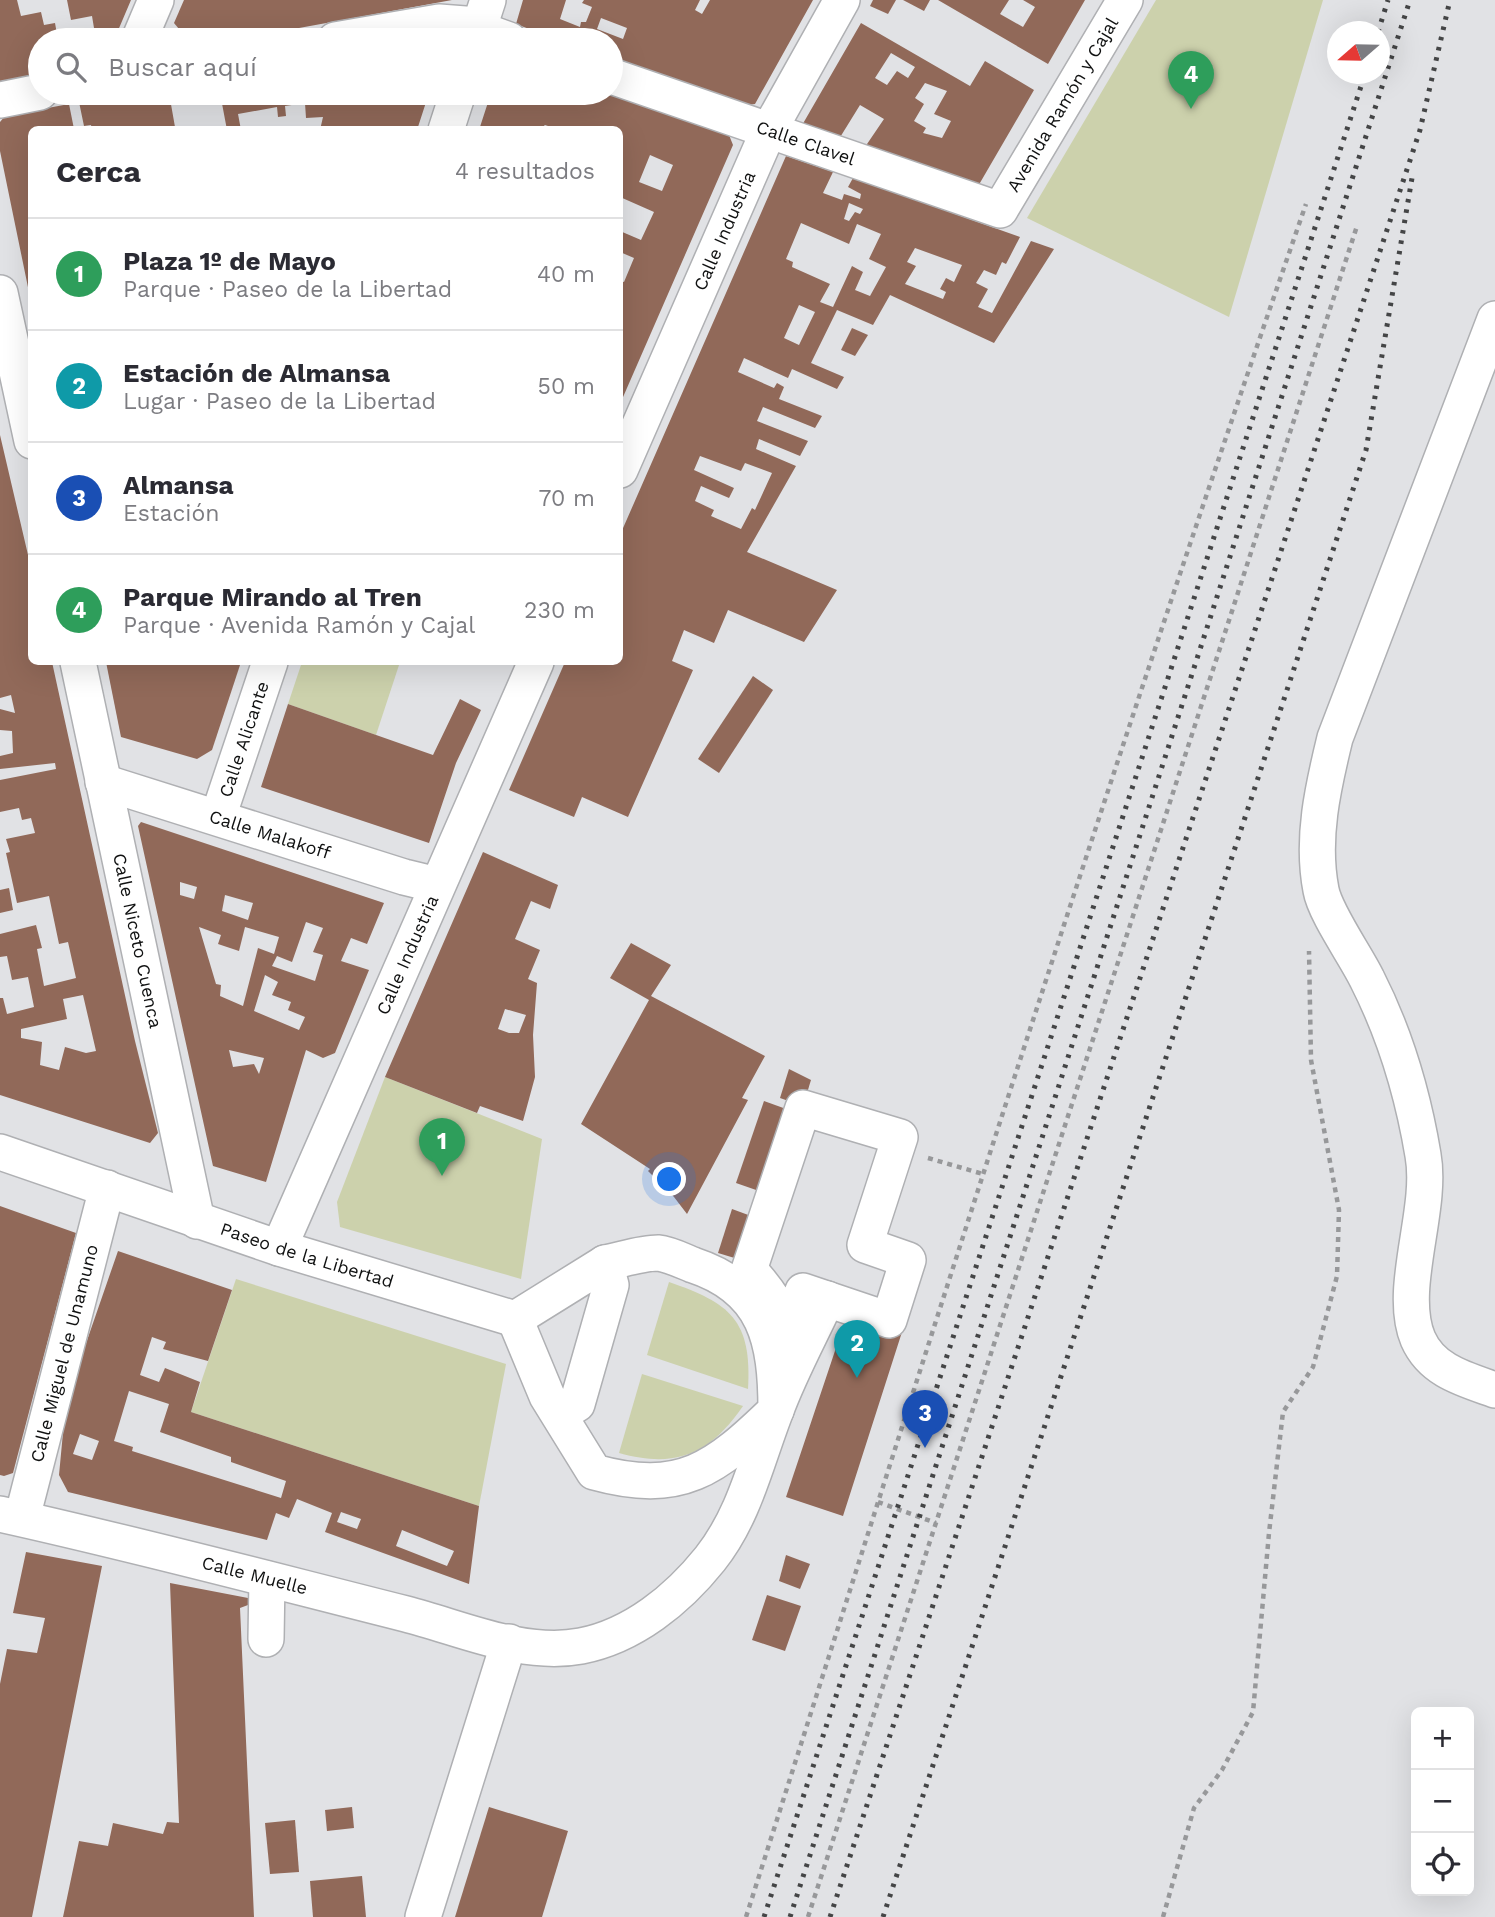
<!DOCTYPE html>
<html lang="es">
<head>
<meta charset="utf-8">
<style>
	:root { --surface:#fff; --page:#f7f7f7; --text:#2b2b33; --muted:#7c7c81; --line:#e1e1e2; --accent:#111827 }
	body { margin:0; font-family:"Work Sans",sans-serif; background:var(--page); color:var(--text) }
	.controls { position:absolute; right:21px; bottom:21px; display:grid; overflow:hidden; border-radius:10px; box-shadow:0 7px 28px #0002 }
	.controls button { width:63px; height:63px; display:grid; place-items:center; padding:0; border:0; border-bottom:2px solid var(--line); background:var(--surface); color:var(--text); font:35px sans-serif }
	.compass { position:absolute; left:1327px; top:21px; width:63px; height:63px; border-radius:50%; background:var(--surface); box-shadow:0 7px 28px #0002; rotate:250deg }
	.you { position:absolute; left:670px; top:1180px; width:24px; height:24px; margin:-18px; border:5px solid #fff; border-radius:50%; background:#1a73e8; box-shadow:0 0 0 10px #1a73e833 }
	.badge { display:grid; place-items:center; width:46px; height:46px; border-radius:50%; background:var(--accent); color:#fff; font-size:23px; font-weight:700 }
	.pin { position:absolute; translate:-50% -58px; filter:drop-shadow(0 2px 4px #0008) }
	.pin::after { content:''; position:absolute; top:37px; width:24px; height:21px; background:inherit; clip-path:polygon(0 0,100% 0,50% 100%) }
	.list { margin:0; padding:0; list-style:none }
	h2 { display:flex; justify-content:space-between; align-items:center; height:91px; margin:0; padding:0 28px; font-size:30px }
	h2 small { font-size:23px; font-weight:400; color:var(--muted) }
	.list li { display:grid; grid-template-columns:46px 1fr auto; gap:21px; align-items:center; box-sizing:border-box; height:112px; padding:0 28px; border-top:2px solid var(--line) }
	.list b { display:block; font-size:26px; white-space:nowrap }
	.list p { margin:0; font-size:23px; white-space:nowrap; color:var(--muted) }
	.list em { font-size:23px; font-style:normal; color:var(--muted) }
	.icon { flex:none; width:38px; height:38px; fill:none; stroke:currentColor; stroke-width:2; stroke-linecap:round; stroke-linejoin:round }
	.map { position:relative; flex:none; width:1495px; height:1917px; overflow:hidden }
	.search { position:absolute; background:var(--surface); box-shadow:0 7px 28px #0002; left:28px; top:28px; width:595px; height:77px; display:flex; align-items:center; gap:18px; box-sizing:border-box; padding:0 24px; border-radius:38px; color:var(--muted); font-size:26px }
	.panel { position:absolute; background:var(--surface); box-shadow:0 7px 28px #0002; left:28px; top:126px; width:595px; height:539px; border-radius:10px }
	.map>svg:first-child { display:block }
</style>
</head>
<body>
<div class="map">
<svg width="1495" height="1917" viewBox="0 0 1495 1917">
	<rect width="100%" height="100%" fill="#e1e2e5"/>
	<g fill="#ccd1ac">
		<polygon points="1156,0 1323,0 1229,317 1027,218"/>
		<polygon points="302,662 400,662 376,735 288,704"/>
		<polygon points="385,1077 542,1139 521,1279 340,1227 337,1202"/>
		<polygon points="236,1279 506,1364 479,1506 191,1412"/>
		<path d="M669,1282C730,1303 752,1320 748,1389L647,1355Z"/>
		<path d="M642,1374L743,1406C710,1454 676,1469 619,1453Z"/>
	</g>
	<g fill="#916959" fill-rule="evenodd">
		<polygon points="0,0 17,0 21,16 41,12 44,25 55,23 58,40 40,40 40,76 0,83"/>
		<polygon points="67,0 131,0 114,40 96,40 92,16 71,20"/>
		<polygon points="184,0 452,0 233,40 188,40 174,23"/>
		<path d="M523,0H566L560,19L580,27L581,22H586L592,7L582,3L584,0H700L695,10L702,14L710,0H813L755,104L740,106L611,60V40H558L516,24ZM601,18L627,28L623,39L597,29Z"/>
		<polygon points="873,0 896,0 888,14 870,6"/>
		<polygon points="903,0 930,0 924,11"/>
		<polygon points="938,0 1009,0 1000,14 1023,27 1035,7 1023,0 1085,0 1048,64"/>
		<path d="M861,23L970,86L985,61L1034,90L977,188L865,147L884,119L860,105L839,139L801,127ZM891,53L915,67L908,78L897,71L887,85L875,78ZM925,83L947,91L934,114L951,121L942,138L923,133L926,128L914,121L924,104L915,98Z"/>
		<polygon points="130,93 169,93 175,127 183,126 184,130 92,130 91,125 84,126 79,102"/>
		<polygon points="220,93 429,93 417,130 320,130 323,117 306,118 305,103 285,106 286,116 278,117 277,107 238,114 241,130 227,130"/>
		<path d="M491,93H608L729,135L733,145L620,404V281L624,282L634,258L620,252V231L641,240L654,212L620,197V130H547L548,126L545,125L539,130H479ZM650,155L673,165L662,191L639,182Z"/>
		<polygon points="69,104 74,129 32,130 30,297 0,151 0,122 5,116"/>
		<path d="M786,156L833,172L823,193L842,200L844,194L860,199L861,194L848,187L853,178L1020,237L1006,264L1002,262L996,275L984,270L976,283L988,289L978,307L992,313L1031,241L1054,249L994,343L890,295L873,325L837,310L811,363L844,377L837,389L792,369L788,378L744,358L738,372L774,388L777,383L784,387L779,399L822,416L815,428L763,407L757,421L808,441L800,456L759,439L756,449L796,466L747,552L837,590L804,642L728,610L714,643L684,630L672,661L693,670L628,817L582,797L574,817L509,790L565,662H620V535ZM849,203L863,209L860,214L855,212L849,221L844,219ZM801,223L849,244L857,224L881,234L869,259L886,267L870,296L855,290L863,272L852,266L833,307L820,302L830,284L792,267L793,262L786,259ZM915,248L962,265L954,282L946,278L940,289L946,292L943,299L905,284L916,266L907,262ZM799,305L815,312L799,345L784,338ZM700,456L741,471L745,463L772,473L755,510L752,508L741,529L711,516L714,510L695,501L701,486L729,498L734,488L694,470Z"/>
		<polygon points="852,328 868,335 855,356 841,350"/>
		<path d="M0,435L32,572V662H52L135,1041L158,1133L150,1143L0,1095V998H3L7,1014L34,1007L28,977L12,980L7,956L0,957V934L36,925L42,948L37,949L44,986L76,978L68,942L59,944L49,896L17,903L6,853L10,852L6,839L35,833L31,818L22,820L19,808L0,812V780L56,769L55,763L0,769V756L13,753L12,731L0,730V709L15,713L11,695L0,698ZM83,995L96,1051L86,1053L65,1047L59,1070L40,1065L42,1042L21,1038V1029L67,1019L63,999Z"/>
		<polygon points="106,662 241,662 212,750 197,759 121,737"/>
		<polygon points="753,676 773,690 719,773 698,759"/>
		<polygon points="460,699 481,710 456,763 429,843 261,787 288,704 433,755"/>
		<path d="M141,822L384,903L367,944L351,938L341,961L369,970L335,1053L323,1058L306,1050L266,1182L213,1166L138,826ZM180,882L197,887L194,899L180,895ZM225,895L253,903L248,920L222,911ZM306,922L323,928L313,952L323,955L315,981L272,966L277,956L292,962ZM199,927L221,935L218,944L239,951L245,927L279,937L274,954L258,948L243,1006L220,996L221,985L216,984ZM265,975L278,982L272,995L291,1002L288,1010L305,1017L299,1030L254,1011ZM229,1050L264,1058L259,1074L254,1064L233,1067Z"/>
		<path d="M483,852L558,885L550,909L531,901L515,939L540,950L528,979L537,983L533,1035L535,1077L523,1121L480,1106L477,1113L385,1077ZM505,1009L526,1015L519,1033H509L498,1029Z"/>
		<polygon points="9,888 13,910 0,913 0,890"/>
		<polygon points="631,943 671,965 651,996 765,1056 742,1098 748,1100 687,1214 674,1197 648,1171 650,1169 581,1124 649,1000 610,978"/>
		<polygon points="789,1069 811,1080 803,1106 780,1098"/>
		<polygon points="764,1101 800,1114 773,1196 736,1183"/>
		<polygon points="0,1206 76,1233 13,1473 4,1476 0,1475"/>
		<polygon points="732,1209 765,1221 751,1263 718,1253"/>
		<path d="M118,1251L232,1290L208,1361L163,1349L166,1342L152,1337L140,1375L159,1382L165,1368L200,1382L191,1412L479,1506L469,1584L325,1532L332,1513L297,1499L289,1518L276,1513L267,1540L68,1492L59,1475L66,1401ZM129,1391L169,1404L160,1432L231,1457V1462L286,1481L281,1498L132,1451L133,1447L114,1441ZM80,1434L99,1441L92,1460L73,1454ZM341,1512L361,1519L357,1529L337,1522ZM402,1530L454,1551L447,1566L396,1546Z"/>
		<polygon points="862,1318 902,1332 843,1516 786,1497 841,1333 852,1337"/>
		<polygon points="26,1552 102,1566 32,1917 0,1917 0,1684 7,1649 37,1653 45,1618 13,1613"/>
		<polygon points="786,1555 810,1564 800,1589 779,1581"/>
		<polygon points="170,1583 248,1598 248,1605 240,1608 254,1917 63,1917 79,1841 108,1846 113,1823 163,1834 167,1822 179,1823"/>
		<polygon points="767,1595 801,1606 785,1651 752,1640"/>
		<polygon points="352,1807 354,1828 327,1831 325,1810"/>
		<polygon points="489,1807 568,1831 542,1917 455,1917"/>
		<polygon points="295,1820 299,1872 270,1874 265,1823"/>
		<polygon points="362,1876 366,1917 313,1917 310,1881"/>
	</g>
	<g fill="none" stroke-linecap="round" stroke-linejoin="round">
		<defs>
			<g id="minor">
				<polyline points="139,40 156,0"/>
				<polyline points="335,40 439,22 465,24 509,40"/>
				<polyline points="475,40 488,0"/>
				<path id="s1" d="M611,76L1000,210L1125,0"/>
				<polyline points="0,100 40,92"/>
				<polyline points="446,130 458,93"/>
				<polyline points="0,293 32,441"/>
				<path d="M1495,319L1335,738C1323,787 1311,839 1321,890C1325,913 1356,956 1367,979C1395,1034 1413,1095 1423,1155C1433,1210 1397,1289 1418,1339C1432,1371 1464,1379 1495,1390"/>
				<path id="s2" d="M620,470L768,132L842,0"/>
				<path id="s3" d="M78,662L197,1221"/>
				<path id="s4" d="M103,782L404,877L437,885"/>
				<path id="s5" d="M218,817L270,662"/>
				<path d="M803,1108L900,1137L865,1245L908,1260L889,1320L803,1291L789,1328C778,1306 767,1288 749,1270Z"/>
				<path id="s6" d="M0,1152L279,1248L515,1319"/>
				<path id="s7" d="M279,1248L536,662"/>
				<path d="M515,1319L547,1396L594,1472C681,1496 715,1469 776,1410C776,1341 766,1289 693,1265C683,1261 669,1254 658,1253C641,1253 621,1260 605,1263"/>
				<polyline points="515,1319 605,1263 611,1285 577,1404 561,1414"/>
				<path id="s8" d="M0,1514C136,1544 271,1580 406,1614C461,1628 523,1657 581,1646C633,1636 678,1599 710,1559C745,1515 756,1461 776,1410C790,1372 810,1336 827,1299"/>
				<path id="s9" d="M22,1518L107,1188"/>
				<polyline points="266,1639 267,1579"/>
				<polyline points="423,1917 509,1642"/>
			</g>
		</defs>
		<use href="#minor" stroke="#afb0b3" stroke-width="38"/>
		<g stroke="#97989a" stroke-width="4.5" stroke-dasharray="5 5" stroke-linecap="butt">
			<polyline points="928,1158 983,1174"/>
			<polyline points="878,1502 936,1523"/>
			<path d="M746,1917C928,1345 1109,772 1306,204"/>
			<polyline points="808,1917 1357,226"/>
			<polyline points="1163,1917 1194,1808 1222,1770 1253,1712 1269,1533 1283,1412 1313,1367 1337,1276 1339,1210 1311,1060 1309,951"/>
		</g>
		<use href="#minor" stroke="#fff" stroke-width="35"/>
		<g stroke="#444546" stroke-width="5" stroke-dasharray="3.5 7" stroke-linecap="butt">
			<polyline points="1378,32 1388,0"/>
			<polyline points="764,1917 1365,74"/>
			<polyline points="790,1917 1410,0"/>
			<polyline points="830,1917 1420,130 1450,0"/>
			<polyline points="883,1917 1366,450 1412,178"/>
		</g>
	</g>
	<g text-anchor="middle" stroke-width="5" stroke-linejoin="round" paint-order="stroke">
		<g font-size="18" fill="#101111" stroke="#e1e2e5">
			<text dy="6" stroke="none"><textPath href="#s1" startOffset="534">Avenida Ramón y Cajal</textPath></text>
			<text dy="6" stroke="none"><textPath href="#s1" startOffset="206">Calle Clavel</textPath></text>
			<text dy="6" stroke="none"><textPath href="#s2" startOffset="261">Calle Industria</textPath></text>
			<text dy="6" stroke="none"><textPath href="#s5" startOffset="82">Calle Alicante</textPath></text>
			<text dy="6" stroke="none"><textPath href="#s4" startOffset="175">Calle Malakoff</textPath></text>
			<text dy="6" stroke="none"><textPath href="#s3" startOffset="285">Calle Niceto Cuenca</textPath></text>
			<text dy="6" stroke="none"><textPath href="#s7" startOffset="320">Calle Industria</textPath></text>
			<text dy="6" stroke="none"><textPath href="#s6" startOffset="324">Paseo de la Libertad</textPath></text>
			<text dy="6" stroke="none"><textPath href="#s9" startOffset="170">Calle Miguel de Unamuno</textPath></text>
			<text dy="6" stroke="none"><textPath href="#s8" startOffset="262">Calle Muelle</textPath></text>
		</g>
	</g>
</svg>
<div class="controls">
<button>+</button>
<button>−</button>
<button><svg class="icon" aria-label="locate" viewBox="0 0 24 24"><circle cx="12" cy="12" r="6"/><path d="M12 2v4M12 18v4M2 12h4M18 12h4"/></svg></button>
</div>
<svg class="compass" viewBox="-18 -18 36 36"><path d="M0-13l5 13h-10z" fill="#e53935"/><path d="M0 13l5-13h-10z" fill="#7c7c81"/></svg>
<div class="you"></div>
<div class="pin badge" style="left:442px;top:1176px;background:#2e9e5b">1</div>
<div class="pin badge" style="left:857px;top:1378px;background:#0f9aa8">2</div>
<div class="pin badge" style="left:925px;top:1448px;background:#1a4fb4">3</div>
<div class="pin badge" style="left:1191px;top:109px;background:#2e9e5b">4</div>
<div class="search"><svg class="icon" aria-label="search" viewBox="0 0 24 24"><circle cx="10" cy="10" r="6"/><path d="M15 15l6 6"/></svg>Buscar aquí</div>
<section class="panel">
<h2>Cerca<small>4 resultados</small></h2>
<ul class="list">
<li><span class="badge" style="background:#2e9e5b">1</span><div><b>Plaza 1º de Mayo</b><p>Parque · Paseo de la Libertad</p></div><em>40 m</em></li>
<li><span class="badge" style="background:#0f9aa8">2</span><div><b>Estación de Almansa</b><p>Lugar · Paseo de la Libertad</p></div><em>50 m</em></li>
<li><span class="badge" style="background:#1a4fb4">3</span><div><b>Almansa</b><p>Estación</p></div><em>70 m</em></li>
<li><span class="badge" style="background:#2e9e5b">4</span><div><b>Parque Mirando al Tren</b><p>Parque · Avenida Ramón y Cajal</p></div><em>230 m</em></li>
</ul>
</section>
</div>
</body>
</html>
